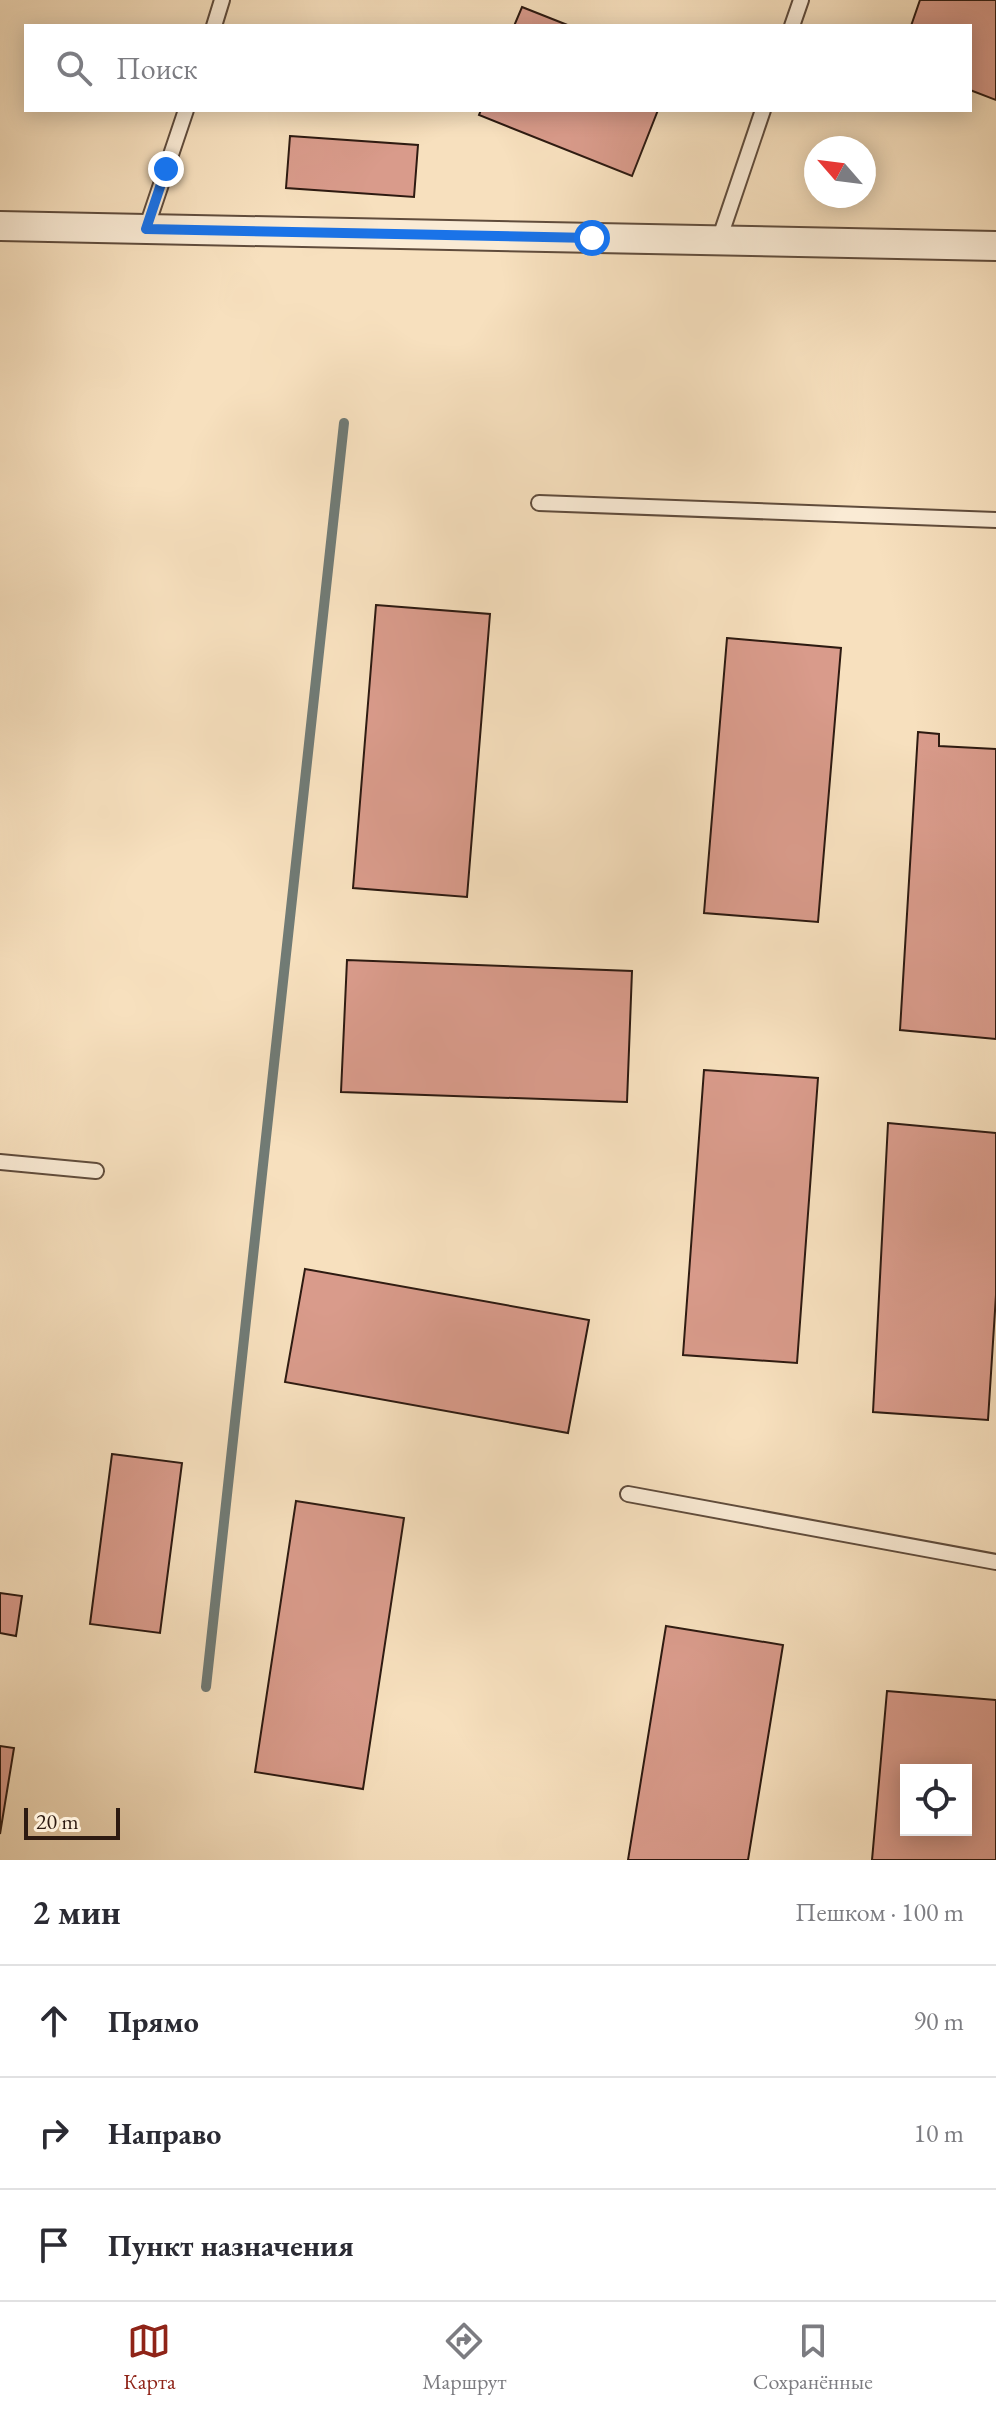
<!DOCTYPE html>
<html lang="ru">
<head>
<meta charset="utf-8">
<style>
	:root { --surface:#fff; --page:#f2f2f3; --text:#2b2b33; --muted:#7c7c81; --line:#e1e1e2; --accent:#8f2418 }
	body { margin:0; font-family:"EB Garamond",serif; background:var(--page); color:var(--text) }
	.controls { position:absolute; right:24px; bottom:24px; display:grid; overflow:hidden; border-radius:0px; box-shadow:0 4px 20px #0003 }
	.controls button { width:72px; height:72px; display:grid; place-items:center; padding:0; border:0; border-bottom:2px solid var(--line); background:var(--surface); color:var(--text); font:40px sans-serif }
	.compass { position:absolute; left:804px; top:136px; width:72px; height:72px; border-radius:50%; background:var(--surface); box-shadow:0 4px 20px #0003; rotate:298deg }
	.scale { position:absolute; left:24px; bottom:20px; width:96px; box-sizing:border-box; padding-left:8px; border:4px solid #2d1a11; border-top:0; font-size:22px; line-height:28px; white-space:nowrap; color:#2d1a11; -webkit-text-stroke:6px #faebd5; paint-order:stroke }
	.stop { position:absolute; width:24px; height:24px; margin:-18px; border:6px solid #1a73e8; border-radius:50%; background:#fff }
	.stop.end { background:#1a73e8; border-color:#fff; box-shadow:0 2px 8px #0008 }
	.list { margin:0; padding:0; list-style:none }
	h2 { display:flex; justify-content:space-between; align-items:center; height:104px; margin:0; padding:0 32px; font-size:34px }
	h2 small { font-size:26px; font-weight:400; color:var(--muted) }
	.list li { display:grid; grid-template-columns:52px 1fr auto; gap:24px; align-items:center; box-sizing:border-box; height:112px; padding:0 32px; border-top:2px solid var(--line) }
	.list b { display:block; font-size:30px; white-space:nowrap }
	.list em { font-size:26px; font-style:normal; color:var(--muted) }
	.icon { flex:none; width:44px; height:44px; fill:none; stroke:currentColor; stroke-width:2; stroke-linecap:round; stroke-linejoin:round }
	.map { position:relative; flex:none; width:996px; height:1860px; overflow:hidden }
	.search { position:absolute; background:var(--surface); box-shadow:0 4px 20px #0003; left:24px; right:24px; top:24px; height:88px; display:flex; align-items:center; gap:20px; box-sizing:border-box; padding:0 28px; border-radius:0px; color:var(--muted); font-size:30px }
	.sheet { height:440px; background:var(--surface) }
	nav { display:flex; justify-content:space-around; align-items:center; box-sizing:border-box; height:112px; border-top:2px solid var(--line); background:var(--surface); font-size:22px; color:var(--muted) }
	nav a { display:grid; justify-items:center; gap:4px }
	nav .on { color:var(--accent) }
	.map>svg:first-child { display:block }
</style>
</head>
<body>
<div class="map">
<svg width="996" height="1860" viewBox="0 0 996 1860">
	<rect width="100%" height="100%" fill="#f7e0be"/>
	<filter id="stains"><feTurbulence type="fractalNoise" baseFrequency=".0025" numOctaves="4"/><feColorMatrix values="0 0 0 0 .2 0 0 0 0 .09 0 0 0 0 .02 0 0 0 .5 -.17"/></filter>
	<radialGradient id="worn" r=".72"><stop offset=".6" stop-color="#630" stop-opacity="0"/><stop offset="1" stop-color="#630" stop-opacity=".3"/></radialGradient>
	<g fill="none" stroke-linecap="round" stroke-linejoin="round">
		<polyline stroke="#717b75" stroke-width="10" points="206,1687 344,423"/>
	</g>
	<g fill="#d99b8b" stroke="#2d1a11" stroke-width="2" fill-rule="evenodd">
		<polygon points="920,0 996,0 996,100 970,90 970,26 911,26"/>
		<polygon points="522,7 570,26 514,26"/>
		<polygon points="481,110 658,110 632,176 479,115"/>
		<polygon points="290,136 418,145 414,197 286,188"/>
		<polygon points="376,605 490,614 467,897 353,888"/>
		<polygon points="727,638 841,648 818,922 704,913"/>
		<polygon points="918,732 939,734 939,746 996,749 996,1039 900,1030"/>
		<polygon points="347,960 632,971 627,1102 341,1092"/>
		<polygon points="704,1070 818,1078 797,1363 683,1355"/>
		<polygon points="888,1123 996,1133 996,1295 988,1420 873,1412"/>
		<polygon points="305,1269 589,1320 568,1433 285,1382"/>
		<polygon points="112,1454 182,1463 160,1633 90,1624"/>
		<polygon points="296,1501 404,1518 363,1789 255,1772"/>
		<polygon points="0,1593 22,1596 16,1636 0,1633"/>
		<polygon points="666,1626 783,1645 748,1860 628,1860"/>
		<path d="M887,1691L996,1700V1860H872ZM906,1770H966V1830H906Z"/>
		<polygon points="0,1746 14,1748 0,1834"/>
	</g>
	<g fill="none" stroke-linecap="round" stroke-linejoin="round">
		<defs>
			<g id="lane">
				<polyline points="214,26 222,0"/>
				<polyline points="792,26 801,0"/>
				<polyline points="146,229 186,110"/>
				<polyline points="719,240 763,110"/>
				<polyline points="539,503 996,520"/>
				<polyline points="0,1162 96,1171"/>
				<polyline points="628,1494 996,1562"/>
			</g>
			<polyline id="street" points="0,226 996,246"/>
		</defs>
		<use href="#lane" stroke="#604c3c" stroke-width="18"/>
		<use href="#street" stroke="#604c3c" stroke-width="32"/>
		<use href="#lane" stroke="#faebd5" stroke-width="14"/>
		<use href="#street" stroke="#faebd5" stroke-width="28"/>
	</g>
	<g fill="none" stroke-linecap="round" stroke-linejoin="round">
		<polyline stroke="#1a73e8" stroke-width="10" points="166,169 146,229 592,238"/>
	</g>
	<rect width="100%" height="100%" filter="url(#stains)"/>
	<rect width="100%" height="100%" fill="url(#worn)"/>
</svg>
<div class="controls">
<button><svg class="icon" aria-label="locate" viewBox="0 0 24 24"><circle cx="12" cy="12" r="6"/><path d="M12 2v4M12 18v4M2 12h4M18 12h4"/></svg></button>
</div>
<svg class="compass" viewBox="-18 -18 36 36"><path d="M0-13l5 13h-10z" fill="#e53935"/><path d="M0 13l5-13h-10z" fill="#7c7c81"/></svg>
<div class="scale">20 m</div>
<div class="stop" style="left:592px;top:238px"></div>
<div class="stop end" style="left:166px;top:169px"></div>
<div class="search"><svg class="icon" aria-label="search" viewBox="0 0 24 24"><circle cx="10" cy="10" r="6"/><path d="M15 15l6 6"/></svg>Поиск</div>
</div>
<section class="sheet">
<h2>2 мин<small>Пешком · 100 m</small></h2>
<ul class="list">
<li><svg class="icon" aria-label="ahead" viewBox="0 0 24 24"><path d="M12 20V5M6 11l6-6 6 6"/></svg><div><b>Прямо</b></div><em>90 m</em></li>
<li><svg class="icon" aria-label="right" viewBox="0 0 24 24"><path d="M7 20v-9h11M14 6l5 5-5 5"/></svg><div><b>Направо</b></div><em>10 m</em></li>
<li><svg class="icon" aria-label="arrive" viewBox="0 0 24 24"><path d="M6 21V4h12l-3 4 3 4H6"/></svg><div><b>Пункт назначения</b></div></li>
</ul>
</section>
<nav>
<a class="on"><svg class="icon" aria-label="map" viewBox="0 0 24 24"><path d="M3 6l6-2 6 2 6-2v14l-6 2-6-2-6 2zM9 4v14M15 6v14"/></svg>Карта</a>
<a><svg class="icon" aria-label="directions" viewBox="0 0 24 24"><path d="M12 3l9 9-9 9-9-9zM9 14v-3h6M13 9l2 2-2 2"/></svg>Маршрут</a>
<a><svg class="icon" aria-label="saved" viewBox="0 0 24 24"><path d="M7 4h10v16l-5-4-5 4z"/></svg>Сохранённые</a>
</nav>
</body>
</html>
